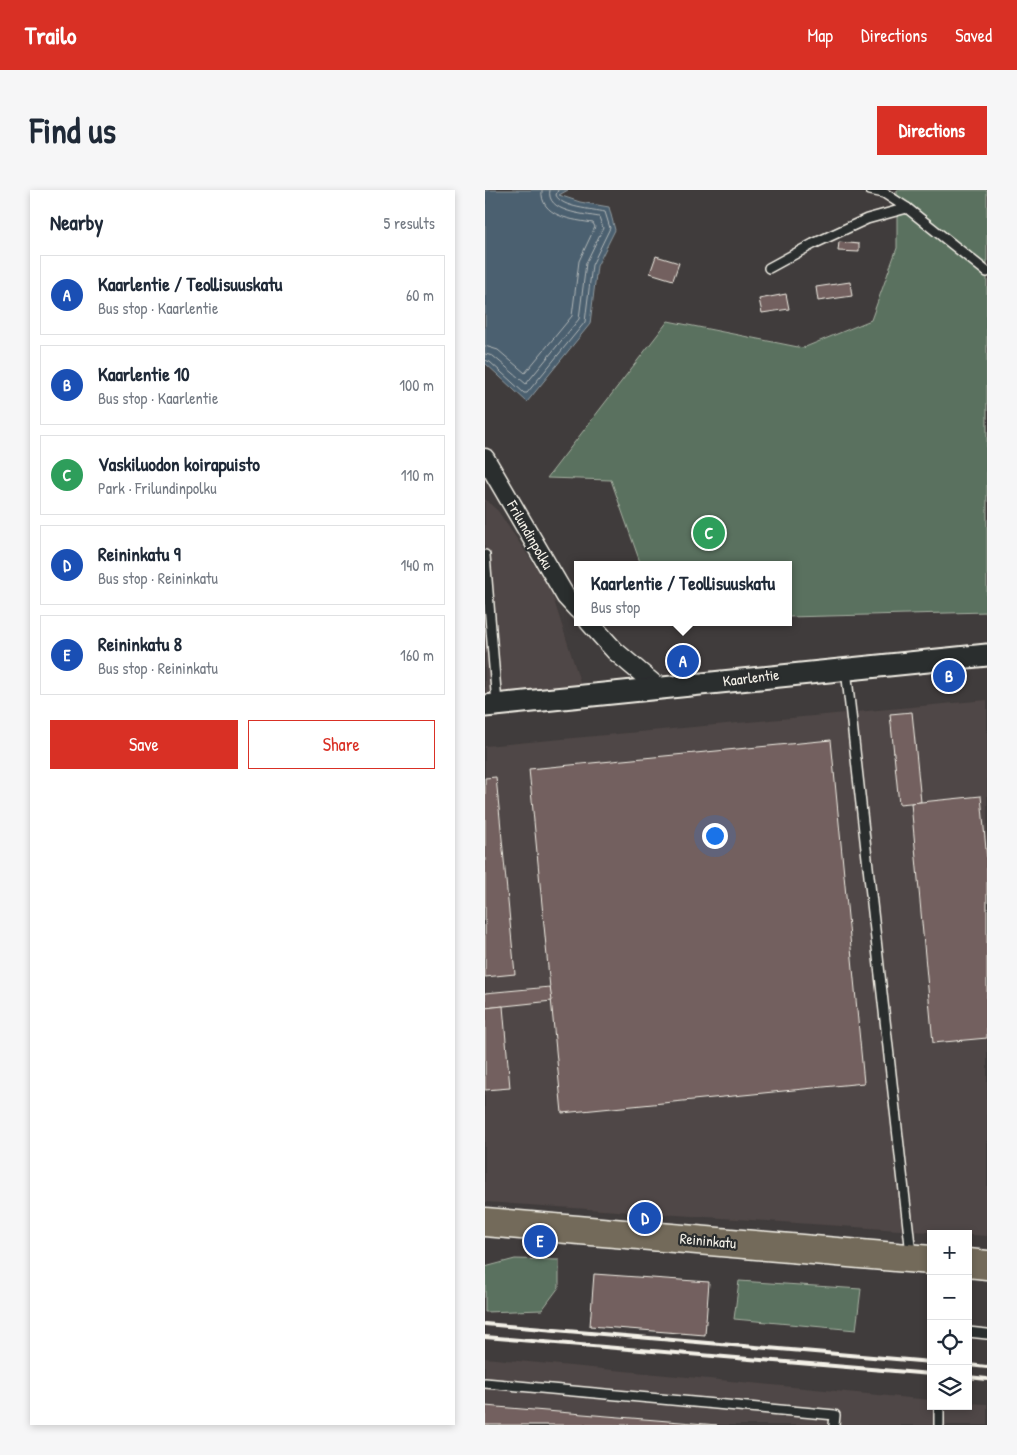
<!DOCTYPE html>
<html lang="en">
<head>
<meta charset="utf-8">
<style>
	:root { --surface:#fff; --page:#f6f6f7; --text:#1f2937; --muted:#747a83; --line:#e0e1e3; --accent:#d93025 }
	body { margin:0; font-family:"Patrick Hand",sans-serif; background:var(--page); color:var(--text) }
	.controls { position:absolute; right:15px; bottom:15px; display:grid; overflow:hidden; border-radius:0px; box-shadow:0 2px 8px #0003 }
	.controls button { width:45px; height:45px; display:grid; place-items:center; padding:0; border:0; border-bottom:1px solid var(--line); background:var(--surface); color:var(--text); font:25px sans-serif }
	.you { position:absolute; left:229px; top:645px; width:18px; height:18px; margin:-12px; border:4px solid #fff; border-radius:50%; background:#1a73e8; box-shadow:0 0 0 8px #1a73e833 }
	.badge { display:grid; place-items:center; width:32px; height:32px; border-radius:50%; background:var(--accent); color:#fff; font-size:16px; font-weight:700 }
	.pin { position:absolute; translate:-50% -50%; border:2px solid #fff; box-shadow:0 1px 5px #0006 }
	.popup { position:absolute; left:89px; top:371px; width:218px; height:65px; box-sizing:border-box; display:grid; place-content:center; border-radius:0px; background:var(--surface); filter:drop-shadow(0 1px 4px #0005); font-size:16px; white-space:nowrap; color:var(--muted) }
	.popup b { font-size:19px; color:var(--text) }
	.popup::after { content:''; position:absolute; left:50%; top:100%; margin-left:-10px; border:10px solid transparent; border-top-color:var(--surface) }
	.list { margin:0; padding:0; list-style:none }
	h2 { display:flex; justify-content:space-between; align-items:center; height:65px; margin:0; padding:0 20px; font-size:21px }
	h2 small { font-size:16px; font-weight:400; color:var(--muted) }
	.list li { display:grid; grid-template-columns:32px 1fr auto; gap:15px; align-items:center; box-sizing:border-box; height:80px; margin:0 10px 10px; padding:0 10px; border:1px solid var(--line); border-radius:0px }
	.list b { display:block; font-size:19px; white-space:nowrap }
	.list p { margin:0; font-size:16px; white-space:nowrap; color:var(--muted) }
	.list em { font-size:16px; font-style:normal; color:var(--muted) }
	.actions { display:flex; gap:10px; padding:15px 20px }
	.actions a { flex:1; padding:11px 0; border:1px solid var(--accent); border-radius:0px; text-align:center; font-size:18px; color:var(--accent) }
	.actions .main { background:var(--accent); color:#fff }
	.icon { flex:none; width:28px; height:28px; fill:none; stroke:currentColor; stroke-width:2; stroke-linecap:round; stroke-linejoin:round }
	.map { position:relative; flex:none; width:502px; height:1235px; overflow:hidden; border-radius:0px }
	header { display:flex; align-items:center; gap:30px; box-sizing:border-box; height:70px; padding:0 25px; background:var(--accent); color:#fff }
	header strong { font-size:24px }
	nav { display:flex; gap:28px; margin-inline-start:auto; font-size:18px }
	.intro { display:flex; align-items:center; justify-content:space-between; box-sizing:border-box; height:120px; padding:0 30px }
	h1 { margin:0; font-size:35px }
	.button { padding:12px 22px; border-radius:0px; background:var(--accent); color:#fff; font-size:18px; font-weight:700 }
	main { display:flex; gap:30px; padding:0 30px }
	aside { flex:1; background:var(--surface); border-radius:0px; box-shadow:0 2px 8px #0003 }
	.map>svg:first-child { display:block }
</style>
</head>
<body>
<header>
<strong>Trailo</strong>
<nav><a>Map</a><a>Directions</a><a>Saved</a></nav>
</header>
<div class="intro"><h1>Find us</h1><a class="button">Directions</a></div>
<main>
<aside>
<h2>Nearby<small>5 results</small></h2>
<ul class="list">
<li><span class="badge" style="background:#1a4fb4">A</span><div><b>Kaarlentie / Teollisuuskatu</b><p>Bus stop · Kaarlentie</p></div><em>60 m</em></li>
<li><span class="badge" style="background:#1a4fb4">B</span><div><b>Kaarlentie 10</b><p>Bus stop · Kaarlentie</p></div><em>100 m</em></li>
<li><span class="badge" style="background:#2e9e5b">C</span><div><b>Vaskiluodon koirapuisto</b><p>Park · Frilundinpolku</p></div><em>110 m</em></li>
<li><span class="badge" style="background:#1a4fb4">D</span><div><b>Reininkatu 9</b><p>Bus stop · Reininkatu</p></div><em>140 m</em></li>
<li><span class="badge" style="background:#1a4fb4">E</span><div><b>Reininkatu 8</b><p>Bus stop · Reininkatu</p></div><em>160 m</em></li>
</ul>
<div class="actions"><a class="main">Save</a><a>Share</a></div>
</aside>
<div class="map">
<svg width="502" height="1235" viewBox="0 0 502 1235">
	<rect width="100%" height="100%" fill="#403c3c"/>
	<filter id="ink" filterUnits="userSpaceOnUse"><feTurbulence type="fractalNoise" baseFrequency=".02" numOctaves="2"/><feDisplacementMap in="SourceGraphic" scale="10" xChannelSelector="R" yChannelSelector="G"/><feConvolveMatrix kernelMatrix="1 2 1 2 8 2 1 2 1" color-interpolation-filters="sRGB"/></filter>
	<g filter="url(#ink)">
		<g fill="#4f4746">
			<polygon points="0,309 13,321 65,398 97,498 0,507"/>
			<polygon points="502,510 502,1046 0,1012 0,556"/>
			<polygon points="0,1168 446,1210 446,1216 483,1216 483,1213 502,1214 502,1235 0,1235"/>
		</g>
		<g fill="#5a715e" stroke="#a7b1a3">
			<polygon points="412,0 502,0 502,422 303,427 303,375 156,375 126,290 62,288 183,131 318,158 386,130 412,58"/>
			<polygon points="30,1069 74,1070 74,1097 57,1120 0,1122 0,1077"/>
			<polygon points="254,1091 376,1099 371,1140 249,1129"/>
		</g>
		<polygon fill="#4c606f" stroke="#8f9a9f" points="0,0 83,0 74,5 95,12 124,17 130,40 112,76 105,134 42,212 0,173"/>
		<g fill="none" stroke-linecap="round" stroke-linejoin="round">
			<g stroke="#b1b7b8" stroke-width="1">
				<path d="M0,156L13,160L40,183L87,126L94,71L110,37L108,33C89,30 54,27 57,0"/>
				<path d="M0,164L8,166L41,194L94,129L101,73L118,38L114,27C99,24 60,22 65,0"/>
				<path d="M0,170L5,172L39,203H42L100,132L107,75L125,38L120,22C108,19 76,18 71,5L73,0"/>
			</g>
		</g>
		<g fill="#73605e" stroke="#f4f1e8">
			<polygon points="354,52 374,54 374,62 353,61"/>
			<polygon points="171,66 194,73 188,90 165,83"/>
			<polygon points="365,92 367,106 333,111 331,97"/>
			<polygon points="301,104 304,119 277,123 274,109"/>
			<polygon points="427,522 436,612 414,614 405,524"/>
			<polygon points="346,550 379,893 77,923 44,579"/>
			<polygon points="11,587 30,784 0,787 0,588"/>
			<polygon points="496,606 502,670 502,848 448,853 426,613"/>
			<polygon points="65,797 67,811 0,818 0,803"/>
			<polygon points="18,816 25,898 0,900 0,818"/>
			<polygon points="109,1084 224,1092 220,1145 105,1136"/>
			<polygon points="0,1216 232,1235 0,1235"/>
		</g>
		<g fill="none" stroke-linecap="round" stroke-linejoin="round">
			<defs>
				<g id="service">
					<polyline points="385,0 399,3 422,18 502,82"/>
					<polyline points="284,78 328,54 382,29 422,18"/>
					<polyline points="0,365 12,514"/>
					<polyline points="361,479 426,1064"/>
					<polyline points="483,1142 502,1144"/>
					<polyline points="0,1193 350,1225 349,1235"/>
					<polyline points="454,1235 454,1216"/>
				</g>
				<g id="minor">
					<polyline points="0,268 81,407 93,420"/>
					<polyline points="104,432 130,461 175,499"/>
				</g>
				<polyline id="tertiary" points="0,516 502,465"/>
				<g id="primary">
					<polyline points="0,1032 446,1070"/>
					<polyline points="483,1073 502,1075"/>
				</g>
			</defs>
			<use href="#service" stroke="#f4f1e8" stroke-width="12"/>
			<use href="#minor" stroke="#f4f1e8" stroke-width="21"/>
			<use href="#tertiary" stroke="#f4f1e8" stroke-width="25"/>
			<use href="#primary" stroke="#f4f1e8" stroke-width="31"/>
			<use href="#service" stroke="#2a2d2e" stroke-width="9"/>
			<use href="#minor" stroke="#2a2d2e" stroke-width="18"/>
			<use href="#tertiary" stroke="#2a2d2e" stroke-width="21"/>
			<use href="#primary" stroke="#736b5a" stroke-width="28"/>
			<g stroke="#f4f1e8" stroke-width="4">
				<polyline points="0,1134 446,1172"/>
				<polyline points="0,1147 446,1184"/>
				<polyline points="483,1175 502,1177"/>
				<polyline points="483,1187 502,1189"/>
			</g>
		</g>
	</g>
	<g text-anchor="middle" stroke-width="4.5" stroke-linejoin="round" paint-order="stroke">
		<g font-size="15" fill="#f4f1e8" stroke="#2a2d2e">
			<text transform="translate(45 345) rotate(60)" y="5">Frilundinpolku</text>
			<text transform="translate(266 488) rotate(-7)" y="5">Kaarlentie</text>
			<text transform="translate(223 1051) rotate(5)" y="5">Reininkatu</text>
		</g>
	</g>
</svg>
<div class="controls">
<button>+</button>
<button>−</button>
<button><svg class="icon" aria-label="locate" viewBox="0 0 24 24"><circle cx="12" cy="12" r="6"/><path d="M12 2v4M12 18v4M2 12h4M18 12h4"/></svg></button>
<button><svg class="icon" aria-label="layers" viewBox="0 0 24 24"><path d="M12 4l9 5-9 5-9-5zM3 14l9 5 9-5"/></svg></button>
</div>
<div class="you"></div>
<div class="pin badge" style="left:198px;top:471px;background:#1a4fb4">A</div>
<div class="popup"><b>Kaarlentie / Teollisuuskatu</b>Bus stop</div>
<div class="pin badge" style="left:464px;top:486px;background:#1a4fb4">B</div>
<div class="pin badge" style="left:224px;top:343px;background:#2e9e5b">C</div>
<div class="pin badge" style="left:160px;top:1028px;background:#1a4fb4">D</div>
<div class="pin badge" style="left:55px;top:1051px;background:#1a4fb4">E</div>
</div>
</main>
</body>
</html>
